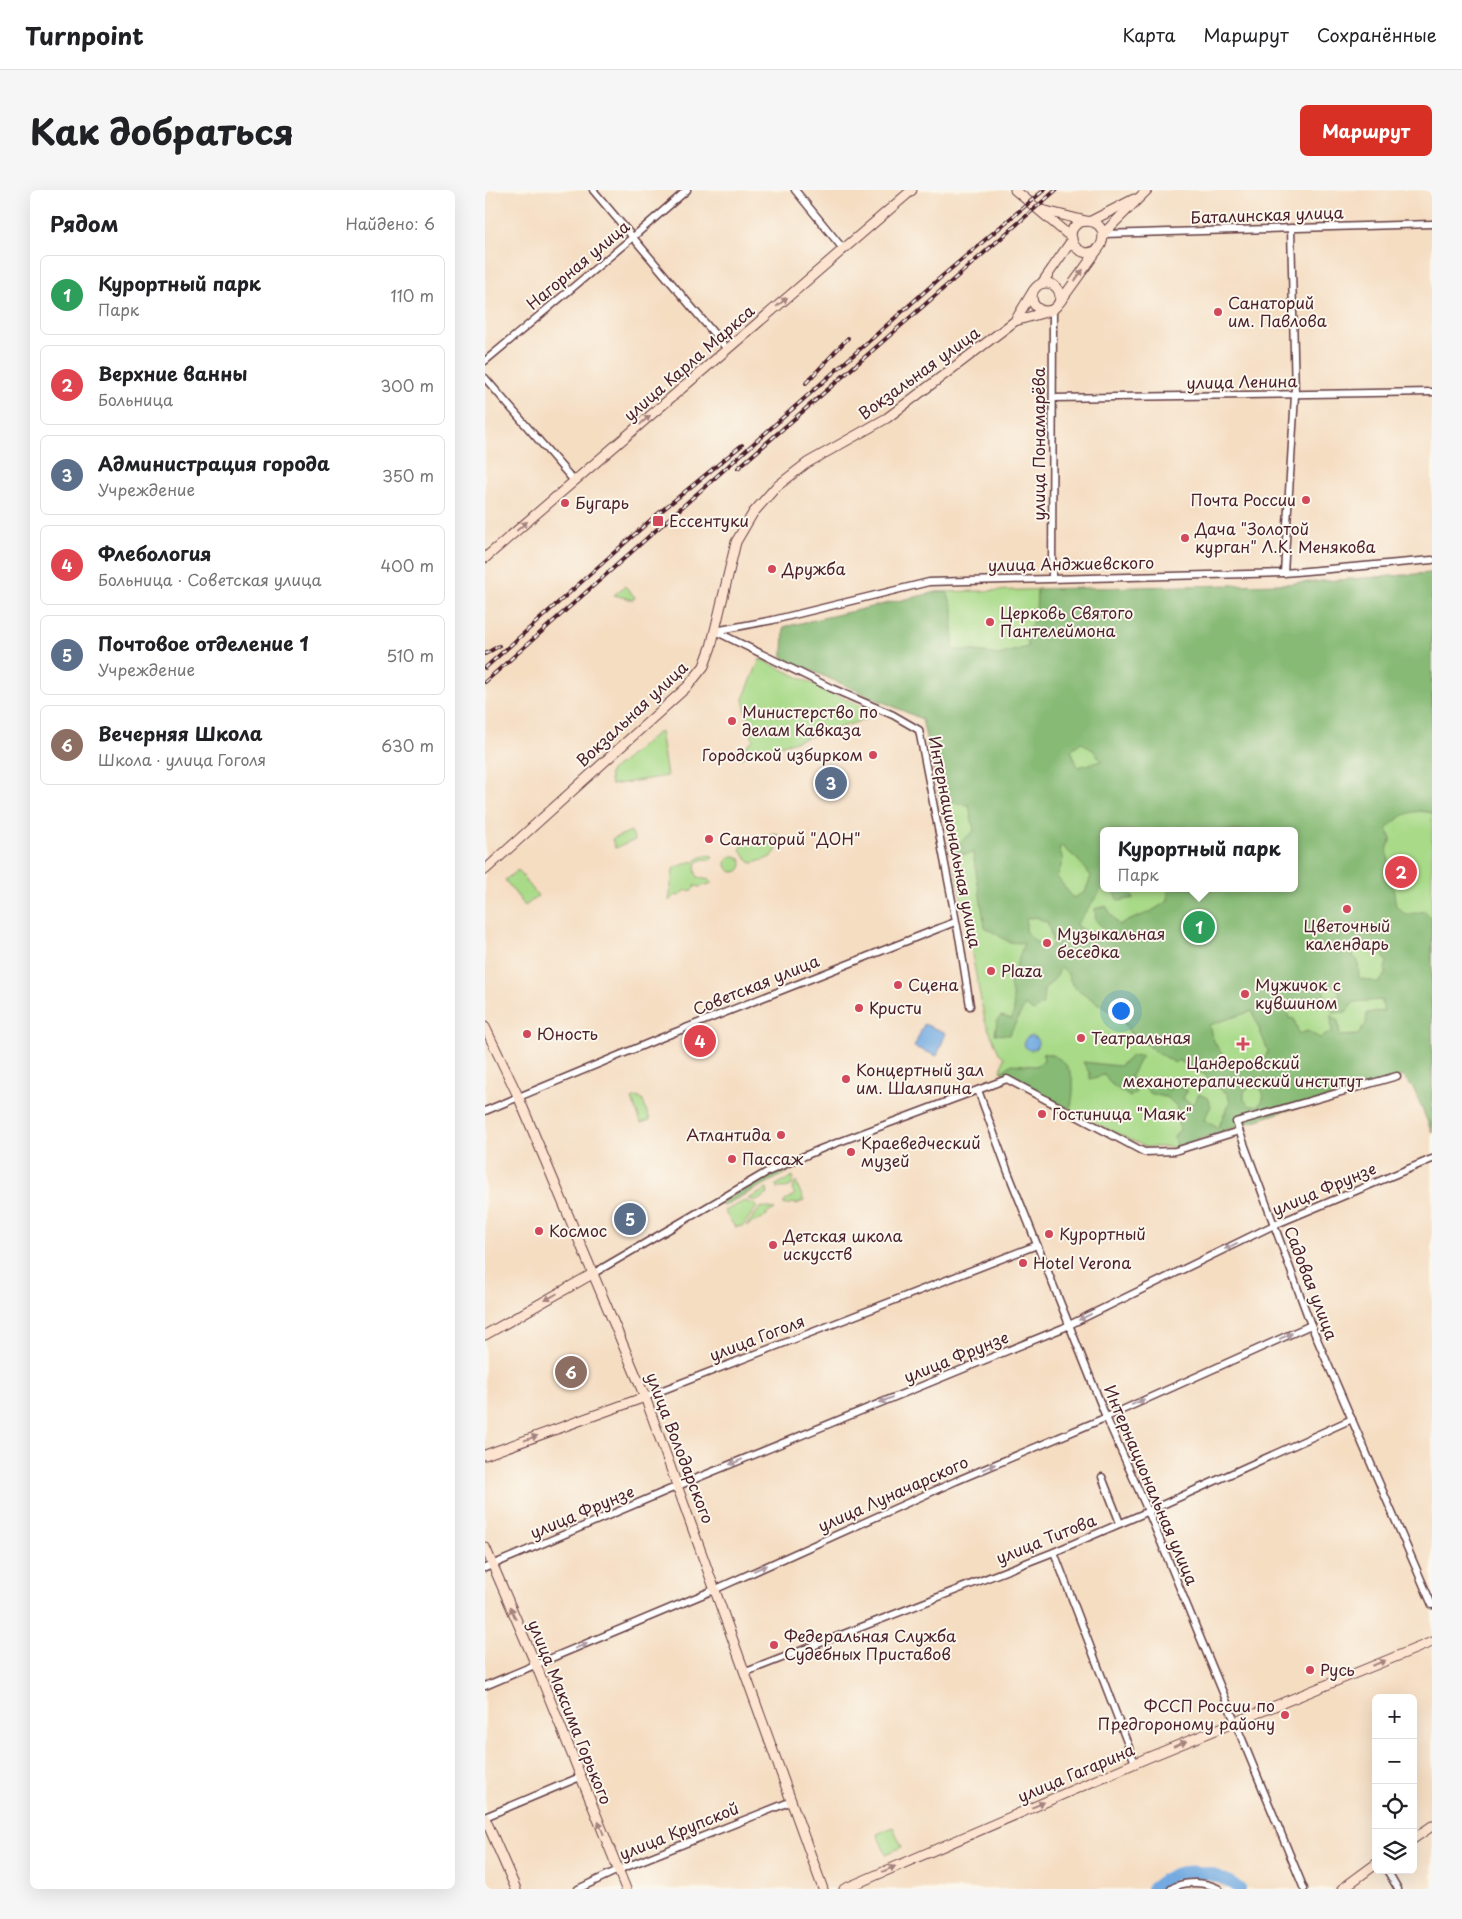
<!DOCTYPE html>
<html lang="ru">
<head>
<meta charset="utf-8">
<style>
	:root { --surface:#fff; --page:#f6f6f6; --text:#202124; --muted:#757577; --line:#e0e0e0; --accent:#d93025 }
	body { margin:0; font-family:"Playpen Sans",sans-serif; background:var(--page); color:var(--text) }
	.controls { position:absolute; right:15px; bottom:15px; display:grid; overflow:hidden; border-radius:8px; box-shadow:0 5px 20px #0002 }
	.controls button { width:45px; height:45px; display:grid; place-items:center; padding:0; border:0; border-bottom:1px solid var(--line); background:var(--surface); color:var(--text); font:25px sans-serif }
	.you { position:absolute; left:635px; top:820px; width:18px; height:18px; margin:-12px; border:4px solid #fff; border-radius:50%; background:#1a73e8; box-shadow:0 0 0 8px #1a73e833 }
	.badge { display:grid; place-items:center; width:32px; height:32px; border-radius:50%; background:var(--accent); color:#fff; font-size:16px; font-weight:700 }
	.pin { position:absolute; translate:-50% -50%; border:2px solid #fff; box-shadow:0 1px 5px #0006 }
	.popup { position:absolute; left:615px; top:637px; width:198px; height:65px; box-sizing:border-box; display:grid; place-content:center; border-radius:8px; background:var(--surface); filter:drop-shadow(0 1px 4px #0005); font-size:16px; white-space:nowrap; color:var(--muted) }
	.popup b { font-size:19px; color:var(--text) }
	.popup::after { content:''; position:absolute; left:50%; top:100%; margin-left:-10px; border:10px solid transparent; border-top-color:var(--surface) }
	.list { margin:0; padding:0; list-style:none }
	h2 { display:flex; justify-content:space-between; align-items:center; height:65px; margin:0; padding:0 20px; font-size:21px }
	h2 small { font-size:16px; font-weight:400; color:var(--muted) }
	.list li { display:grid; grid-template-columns:32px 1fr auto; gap:15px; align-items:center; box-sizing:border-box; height:80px; margin:0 10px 10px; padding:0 10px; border:1px solid var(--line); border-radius:8px }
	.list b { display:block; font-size:19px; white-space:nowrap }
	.list p { margin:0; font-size:16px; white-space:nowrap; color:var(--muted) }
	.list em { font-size:16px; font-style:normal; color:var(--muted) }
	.icon { flex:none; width:28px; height:28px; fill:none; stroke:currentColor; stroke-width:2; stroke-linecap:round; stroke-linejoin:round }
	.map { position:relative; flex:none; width:947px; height:1699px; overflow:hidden; border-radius:8px }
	header { display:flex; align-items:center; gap:30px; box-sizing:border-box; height:70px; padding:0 25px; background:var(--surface); border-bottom:1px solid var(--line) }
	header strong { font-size:24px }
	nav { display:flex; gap:28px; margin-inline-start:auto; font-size:18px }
	.intro { display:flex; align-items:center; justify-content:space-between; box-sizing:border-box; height:120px; padding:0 30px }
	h1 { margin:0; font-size:35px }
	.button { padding:12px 22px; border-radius:8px; background:var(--accent); color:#fff; font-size:18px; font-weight:700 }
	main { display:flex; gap:30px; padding:0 30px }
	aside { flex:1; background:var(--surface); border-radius:8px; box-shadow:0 5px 20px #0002 }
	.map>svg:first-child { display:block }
</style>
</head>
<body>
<header>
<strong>Turnpoint</strong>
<nav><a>Карта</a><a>Маршрут</a><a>Сохранённые</a></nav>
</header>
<div class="intro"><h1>Как добраться</h1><a class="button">Маршрут</a></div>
<main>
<aside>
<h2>Рядом<small>Найдено: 6</small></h2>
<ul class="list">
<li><span class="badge" style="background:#2e9e5b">1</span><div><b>Курортный парк</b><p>Парк</p></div><em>110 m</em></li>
<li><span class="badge" style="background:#e0444e">2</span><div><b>Верхние ванны</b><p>Больница</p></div><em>300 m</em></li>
<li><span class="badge" style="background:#5c6f8a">3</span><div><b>Администрация города</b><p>Учреждение</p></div><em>350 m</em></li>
<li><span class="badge" style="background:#e0444e">4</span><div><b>Флебология</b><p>Больница · Советская улица</p></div><em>400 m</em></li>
<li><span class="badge" style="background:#5c6f8a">5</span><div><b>Почтовое отделение 1</b><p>Учреждение</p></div><em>510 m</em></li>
<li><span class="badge" style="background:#8d6e63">6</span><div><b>Вечерняя Школа</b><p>Школа · улица Гоголя</p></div><em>630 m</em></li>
</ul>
</aside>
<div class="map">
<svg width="947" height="1699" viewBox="0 0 947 1699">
	<rect width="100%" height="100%" fill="#fbf7ec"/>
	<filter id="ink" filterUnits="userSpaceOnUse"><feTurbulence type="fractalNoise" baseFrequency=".02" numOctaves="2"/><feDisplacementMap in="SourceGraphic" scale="10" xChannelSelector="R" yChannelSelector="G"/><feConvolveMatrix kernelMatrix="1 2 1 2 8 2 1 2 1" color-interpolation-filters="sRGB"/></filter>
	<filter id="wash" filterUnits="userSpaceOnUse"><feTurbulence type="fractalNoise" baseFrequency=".0096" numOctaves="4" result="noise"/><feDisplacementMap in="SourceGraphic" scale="20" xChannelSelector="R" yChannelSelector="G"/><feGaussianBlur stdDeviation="1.12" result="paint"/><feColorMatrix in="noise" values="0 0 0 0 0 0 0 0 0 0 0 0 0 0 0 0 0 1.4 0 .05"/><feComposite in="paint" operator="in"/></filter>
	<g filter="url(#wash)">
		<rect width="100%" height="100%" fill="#f5ddc2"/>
		<g fill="#a8da88" stroke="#797c5a" fill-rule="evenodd">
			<path d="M947,383V942L928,897L917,886L796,922L691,957H661L614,935L516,882L519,867L514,863L500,831L465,653L437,529L298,468L299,437L452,402L800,394ZM619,641H809V698H619Z"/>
			<polygon points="140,396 150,407 148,410 129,405"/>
			<polygon points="275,469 386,521 382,529 256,568 253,559 259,558 268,550 258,509"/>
			<polygon points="175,541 182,586 126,595 124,583"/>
			<polygon points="146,641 150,650 130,658 127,649"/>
			<path d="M289,644H292L295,648C290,668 288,667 268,673L264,672L255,660L257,656Z"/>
			<path d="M222,665L228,666L226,670C213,666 205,678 214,688L225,690L227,693L215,697L210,696L208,700L200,701L194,706L190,705L184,711L188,679L207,671L208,673L214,668Z"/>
			<circle cx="249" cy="674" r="8"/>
			<polygon points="33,680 53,706 40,716 20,690"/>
			<polygon points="151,907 157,909 165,930 156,933 147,909"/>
			<path d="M308,986C311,998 302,998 292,998L291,995Z"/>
			<polygon points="311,992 319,1011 311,1014 310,1013 299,1015 299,1012 310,1004 307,1000"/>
			<path d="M282,999L283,1003C276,1010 273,1012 263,1009Z"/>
			<polygon points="260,1011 271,1015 272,1017 258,1036 250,1037 239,1021"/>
			<polygon points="278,1017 290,1019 281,1024 282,1026 261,1036 275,1018"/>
			<polygon points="408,1637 417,1657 401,1664 392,1644"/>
		</g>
		<g fill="#86ba74" stroke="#686c50" fill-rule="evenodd">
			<path d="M947,383V623C927,618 916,625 902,638L906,649L902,660L911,716L921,725L940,721L947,729V942L928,897L917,886L796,922L691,957L689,947L695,939L691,928L692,917L683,908L664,903L660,895L663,889L684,900L688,893L702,900L698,909L708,914L714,904L724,909L726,916L719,930L733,938L745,912L742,903L720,890L722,886L693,870L690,873L669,861L662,854L648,848L638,831L588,796L581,781L575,778L572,786L559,800L558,814L548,821L540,815L524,845L510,844L512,831L516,826L527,829L529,820L528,808L525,794L539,753L524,752L500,737L488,663L471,665L472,655L489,641L484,615L456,612L437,529L298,468L299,437L452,402H462L468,418V460L491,461L513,465L543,457L541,442L551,427L552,399L800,394ZM596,552L609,561L617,571L593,577L586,560ZM619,641H809V698H683V711L665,722L633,735L621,716L610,719L611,731L623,742L605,745L591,735L619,696ZM577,656L593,670L606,686L600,702L588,708L572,687L578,670L574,658ZM551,727L563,733L568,754L563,759L551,752L541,742V729ZM892,756L902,772L900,778L901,783L894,793L874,788L873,771L864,762ZM850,796L856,804L843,815L850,823L861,822L869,812L896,810L899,821L882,823L881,834L873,845L855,846L853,831L846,825L847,842L835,848L822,841L814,844L809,829L804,828L802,821L825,813L842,811L837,797ZM767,821L783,861L778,872L752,877C736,866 728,854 724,835ZM765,896L773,897C780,902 780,909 774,915L765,916L759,910V902Z"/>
			<polygon points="627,698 640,698 649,708 633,711"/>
			<path d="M558,863C562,864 569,865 573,868C591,879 590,901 585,919L516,882L527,874L551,876L559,870Z"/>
			<polygon points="657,865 645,888 651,891 652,901 645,907 626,894 619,885 605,889 605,884 598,872 634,876 647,866"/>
			<polygon points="303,977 305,981 238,1016 236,1012 284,986"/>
		</g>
		<g fill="#72aae1" stroke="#5e6486">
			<polygon points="439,834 461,843 452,866 429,857"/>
			<circle cx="546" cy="853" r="7"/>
		</g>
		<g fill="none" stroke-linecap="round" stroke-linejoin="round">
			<path stroke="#72aae1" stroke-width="12" d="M667,1699C674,1694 682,1686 690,1684C712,1677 738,1686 755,1699"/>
		</g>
	</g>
	<g filter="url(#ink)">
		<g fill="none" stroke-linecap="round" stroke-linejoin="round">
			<defs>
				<g id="street">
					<polyline points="108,0 242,159"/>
					<polyline points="310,0 359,60"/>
					<polyline points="618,44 947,34"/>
					<polyline points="0,171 148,47 202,0"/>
					<polyline points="0,188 89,291"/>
					<polyline points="568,208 947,202"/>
					<polyline points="799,383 810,205 806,38"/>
					<polyline points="567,388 568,120"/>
					<polyline points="230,441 288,430 444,392 799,383 947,370"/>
					<polyline points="230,441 346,498 408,525 434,540 475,752 485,816"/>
					<polyline points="912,886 751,932 826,1135 947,1415"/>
					<polyline points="493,900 523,982 621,1227 663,1321 819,1699"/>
					<polyline points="0,921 183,845 470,732"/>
					<polyline points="109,1083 282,982 338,958 522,889 659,962 690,961 754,941"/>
					<polyline points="160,1207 552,1055"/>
					<polyline points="617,1287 635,1333"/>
					<polyline points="569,1362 650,1573"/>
					<polyline points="0,1378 200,1293 578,1138 789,1035 947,969"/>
					<polyline points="261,1482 569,1362 655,1325 867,1229"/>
					<polyline points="0,1496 231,1399 471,1291 615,1230 826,1135"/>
					<polyline points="0,1627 95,1587"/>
					<polyline points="902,1680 913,1699"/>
					<polyline points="93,1699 133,1680 307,1611"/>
					<path d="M686,1699C699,1690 721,1692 734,1699"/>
				</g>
				<g id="secondary">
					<polyline points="530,0 587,48"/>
					<polyline points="553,19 601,31"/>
					<polyline points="606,31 649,9"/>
					<polyline points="618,44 662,0"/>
					<circle cx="561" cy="107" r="14"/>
					<polyline points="557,93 587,50"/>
					<path d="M575,112L616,55C628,24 579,24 587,51C589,57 593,60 598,62C604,64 608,62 613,59"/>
					<polyline points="530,131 548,101"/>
					<polyline points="0,368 427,0"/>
					<polyline points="0,680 203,496 219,476 226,457 251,352 268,323 291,297 322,273 402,228 530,131 568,120"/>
					<polyline points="0,837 33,906 160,1207 338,1699"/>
					<polyline points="0,1145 109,1083"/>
					<polyline points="0,1265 160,1207"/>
					<polyline points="0,1357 51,1475 141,1699"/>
					<polyline points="0,1628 31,1699"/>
					<polyline points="928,1649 947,1636"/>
					<polyline points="359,1699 662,1568 947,1452"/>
					<polyline points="857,1699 891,1674"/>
				</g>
			</defs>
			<use href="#street" stroke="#643c42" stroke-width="9"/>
			<use href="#secondary" stroke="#643c42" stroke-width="11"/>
			<use href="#street" stroke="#fff" stroke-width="6"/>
			<use href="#secondary" stroke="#fde4d0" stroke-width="9"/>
			<defs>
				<g id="rail">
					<polyline points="321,193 363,148"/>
					<polyline points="253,278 571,0"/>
					<polyline points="0,464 14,456"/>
					<polyline points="0,478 169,327 257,255"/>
					<polyline points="0,492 455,88 559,0"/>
				</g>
			</defs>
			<use href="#rail" stroke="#4a1f2b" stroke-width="4"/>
			<use href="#rail" stroke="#fbf7ec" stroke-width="2" stroke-dasharray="5.5" stroke-linecap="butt"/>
		</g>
		<defs><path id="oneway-solid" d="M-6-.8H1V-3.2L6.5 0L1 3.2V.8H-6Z" transform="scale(1.25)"/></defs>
		<g fill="#a4827e">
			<use href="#oneway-solid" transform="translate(594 85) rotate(-54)"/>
			<use href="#oneway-solid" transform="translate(297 112) rotate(-40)"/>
			<use href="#oneway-solid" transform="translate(160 230) rotate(-41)"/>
			<use href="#oneway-solid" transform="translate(37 336) rotate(-41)"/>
			<use href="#oneway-solid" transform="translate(66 1107) rotate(150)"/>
			<use href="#oneway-solid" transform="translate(46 1248) rotate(-20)"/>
			<use href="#oneway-solid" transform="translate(28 1423) rotate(-113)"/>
			<use href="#oneway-solid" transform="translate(894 1473) rotate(-22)"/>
			<use href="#oneway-solid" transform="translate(695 1554) rotate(-22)"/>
			<use href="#oneway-solid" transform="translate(553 1615) rotate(-23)"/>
			<use href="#oneway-solid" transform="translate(116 1638) rotate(-112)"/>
			<use href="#oneway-solid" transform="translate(404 1679) rotate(-23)"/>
		</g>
		<g fill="#ae9aa0">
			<use href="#oneway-solid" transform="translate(746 1056) rotate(154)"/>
			<use href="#oneway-solid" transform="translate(600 1127) rotate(154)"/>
			<use href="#oneway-solid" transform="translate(801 1146) rotate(-24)"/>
			<use href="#oneway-solid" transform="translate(401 1210) rotate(158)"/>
			<use href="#oneway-solid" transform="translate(653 1212) rotate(-24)"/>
			<use href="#oneway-solid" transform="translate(251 1272) rotate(158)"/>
			<use href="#oneway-solid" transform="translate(504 1277) rotate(-23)"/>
			<use href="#oneway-solid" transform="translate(275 1378) rotate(-24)"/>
			<use href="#oneway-solid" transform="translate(96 1456) rotate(-23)"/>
		</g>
	</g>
	<g fill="#d1495b" stroke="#fbf7ec" stroke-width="2">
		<circle cx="733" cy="122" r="5"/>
		<circle cx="821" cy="310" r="5"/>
		<circle cx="80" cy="313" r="5"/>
		<rect x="167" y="325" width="12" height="12" rx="2.5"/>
		<circle cx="700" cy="348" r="5"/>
		<circle cx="287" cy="379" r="5"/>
		<circle cx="505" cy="432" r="5"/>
		<circle cx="247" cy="531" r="5"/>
		<circle cx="388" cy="565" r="5"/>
		<circle cx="224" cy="649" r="5"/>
		<circle cx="862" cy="719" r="5"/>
		<circle cx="562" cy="753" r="5"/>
		<circle cx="506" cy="781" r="5"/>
		<circle cx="413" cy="795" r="5"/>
		<circle cx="760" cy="804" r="5"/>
		<circle cx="374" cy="818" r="5"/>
		<circle cx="42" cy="844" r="5"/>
		<circle cx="596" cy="848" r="5"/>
		<path d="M755.5 846.5h5v5h5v5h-5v5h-5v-5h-5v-5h5z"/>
		<circle cx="361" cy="889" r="5"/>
		<circle cx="557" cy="924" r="5"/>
		<circle cx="296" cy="945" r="5"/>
		<circle cx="366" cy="962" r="5"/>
		<circle cx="247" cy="969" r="5"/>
		<circle cx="54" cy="1041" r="5"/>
		<circle cx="564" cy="1044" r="5"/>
		<circle cx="288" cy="1055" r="5"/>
		<circle cx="538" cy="1073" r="5"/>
		<circle cx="289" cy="1455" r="5"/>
		<circle cx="825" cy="1480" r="5"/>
		<circle cx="800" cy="1525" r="5"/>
	</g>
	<g text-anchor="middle" stroke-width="4" stroke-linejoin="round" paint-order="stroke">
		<g font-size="16" fill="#4a1f2b" stroke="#fbf7ec">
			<text transform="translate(782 25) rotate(-2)" y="6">Баталинская улица</text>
			<text transform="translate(93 75) rotate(-40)" y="6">Нагорная улица</text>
			<text transform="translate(204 173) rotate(-41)" y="6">улица Карла Маркса</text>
			<text transform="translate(434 183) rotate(-36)" y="6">Вокзальная улица</text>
			<text transform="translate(757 192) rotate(-1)" y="6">улица Ленина</text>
			<text transform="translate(554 254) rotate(-90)" y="6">улица Понамарёва</text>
			<text transform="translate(586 374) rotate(-1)" y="6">улица Анджиевского</text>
			<text transform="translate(147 524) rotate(-43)" y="6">Вокзальная улица</text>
			<text transform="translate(470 652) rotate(79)" y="6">Интернациональная улица</text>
			<text transform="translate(271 795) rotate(-22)" y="6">Советская улица</text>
			<text transform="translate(839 999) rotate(-23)" y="6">улица Фрунзе</text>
			<text transform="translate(826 1093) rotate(69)" y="6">Садовая улица</text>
			<text transform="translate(272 1148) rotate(-21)" y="6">улица Гоголя</text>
			<text transform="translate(471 1167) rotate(-22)" y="6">улица Фрунзе</text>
			<text transform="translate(195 1258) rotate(69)" y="6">улица Володарского</text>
			<text transform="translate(666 1295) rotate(67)" y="6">Интернациональная улица</text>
			<text transform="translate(408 1304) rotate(-24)" y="6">улица Луначарского</text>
			<text transform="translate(97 1322) rotate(-23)" y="6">улица Фрунзе</text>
			<text transform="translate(561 1349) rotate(-22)" y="6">улица Титова</text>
			<text transform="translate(85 1522) rotate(68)" y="6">улица Максима Горького</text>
			<text transform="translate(591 1583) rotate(-23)" y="6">улица Гагарина</text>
			<text transform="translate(194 1641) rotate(-22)" y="6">улица Крупской</text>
		</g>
		<g font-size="16" fill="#4a1f2b" stroke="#fbf7ec" text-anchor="start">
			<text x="743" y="119">Санаторий<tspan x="743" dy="18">им. Павлова</tspan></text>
			<text x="811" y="316" text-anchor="end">Почта России</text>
			<text x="90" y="319">Бугарь</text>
			<text x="184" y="337">Ессентуки</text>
			<text x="710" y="345">Дача "Золотой<tspan x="710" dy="18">курган" Л.К. Менякова</tspan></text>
			<text x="297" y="385">Дружба</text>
			<text x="515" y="429">Церковь Святого<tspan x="515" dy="18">Пантелеймона</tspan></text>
			<text x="257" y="528">Министерство по<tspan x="257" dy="18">делам Кавказа</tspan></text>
			<text x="378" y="571" text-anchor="end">Городской избирком</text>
			<text x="234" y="655">Санаторий "ДОН"</text>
			<text x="862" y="742" text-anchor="middle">Цветочный<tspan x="862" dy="18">календарь</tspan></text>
			<text x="572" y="750">Музыкальная<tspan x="572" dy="18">беседка</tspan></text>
			<text x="516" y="787">Plaza</text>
			<text x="423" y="801">Сцена</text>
			<text x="770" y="801">Мужичок с<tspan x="770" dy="18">кувшином</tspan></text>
			<text x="384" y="824">Кристи</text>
			<text x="52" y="850">Юность</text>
			<text x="606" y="854">Театральная</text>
			<text x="758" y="879" text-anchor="middle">Цандеровский<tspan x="758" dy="18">механотерапический институт</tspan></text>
			<text x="371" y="886">Концертный зал<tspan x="371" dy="18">им. Шаляпина</tspan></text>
			<text x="567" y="930">Гостиница "Маяк"</text>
			<text x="286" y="951" text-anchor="end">Атлантида</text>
			<text x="376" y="959">Краеведческий<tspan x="376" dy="18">музей</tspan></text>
			<text x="257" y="975">Пассаж</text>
			<text x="64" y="1047">Космос</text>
			<text x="574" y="1050">Курортный</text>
			<text x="298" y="1052">Детская школа<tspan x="298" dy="18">искусств</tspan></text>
			<text x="548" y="1079">Hotel Verona</text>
			<text x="299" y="1452">Федеральная Служба<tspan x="299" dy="18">Судебных Приставов</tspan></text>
			<text x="835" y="1486">Русь</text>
			<text x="790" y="1522" text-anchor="end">ФССП России по<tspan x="790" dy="18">Предгороному району</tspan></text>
		</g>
	</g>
</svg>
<div class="controls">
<button>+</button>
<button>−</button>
<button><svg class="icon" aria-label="locate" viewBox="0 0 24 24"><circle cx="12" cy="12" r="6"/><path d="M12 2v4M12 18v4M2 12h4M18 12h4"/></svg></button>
<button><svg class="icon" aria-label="layers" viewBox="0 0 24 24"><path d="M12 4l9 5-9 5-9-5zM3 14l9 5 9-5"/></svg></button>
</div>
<div class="you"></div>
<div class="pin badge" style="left:714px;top:737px;background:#2e9e5b">1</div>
<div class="popup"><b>Курортный парк</b>Парк</div>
<div class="pin badge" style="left:916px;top:682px;background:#e0444e">2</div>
<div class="pin badge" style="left:346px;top:593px;background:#5c6f8a">3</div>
<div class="pin badge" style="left:215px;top:851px;background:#e0444e">4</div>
<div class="pin badge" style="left:145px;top:1029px;background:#5c6f8a">5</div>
<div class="pin badge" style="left:86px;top:1182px;background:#8d6e63">6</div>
</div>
</main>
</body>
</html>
